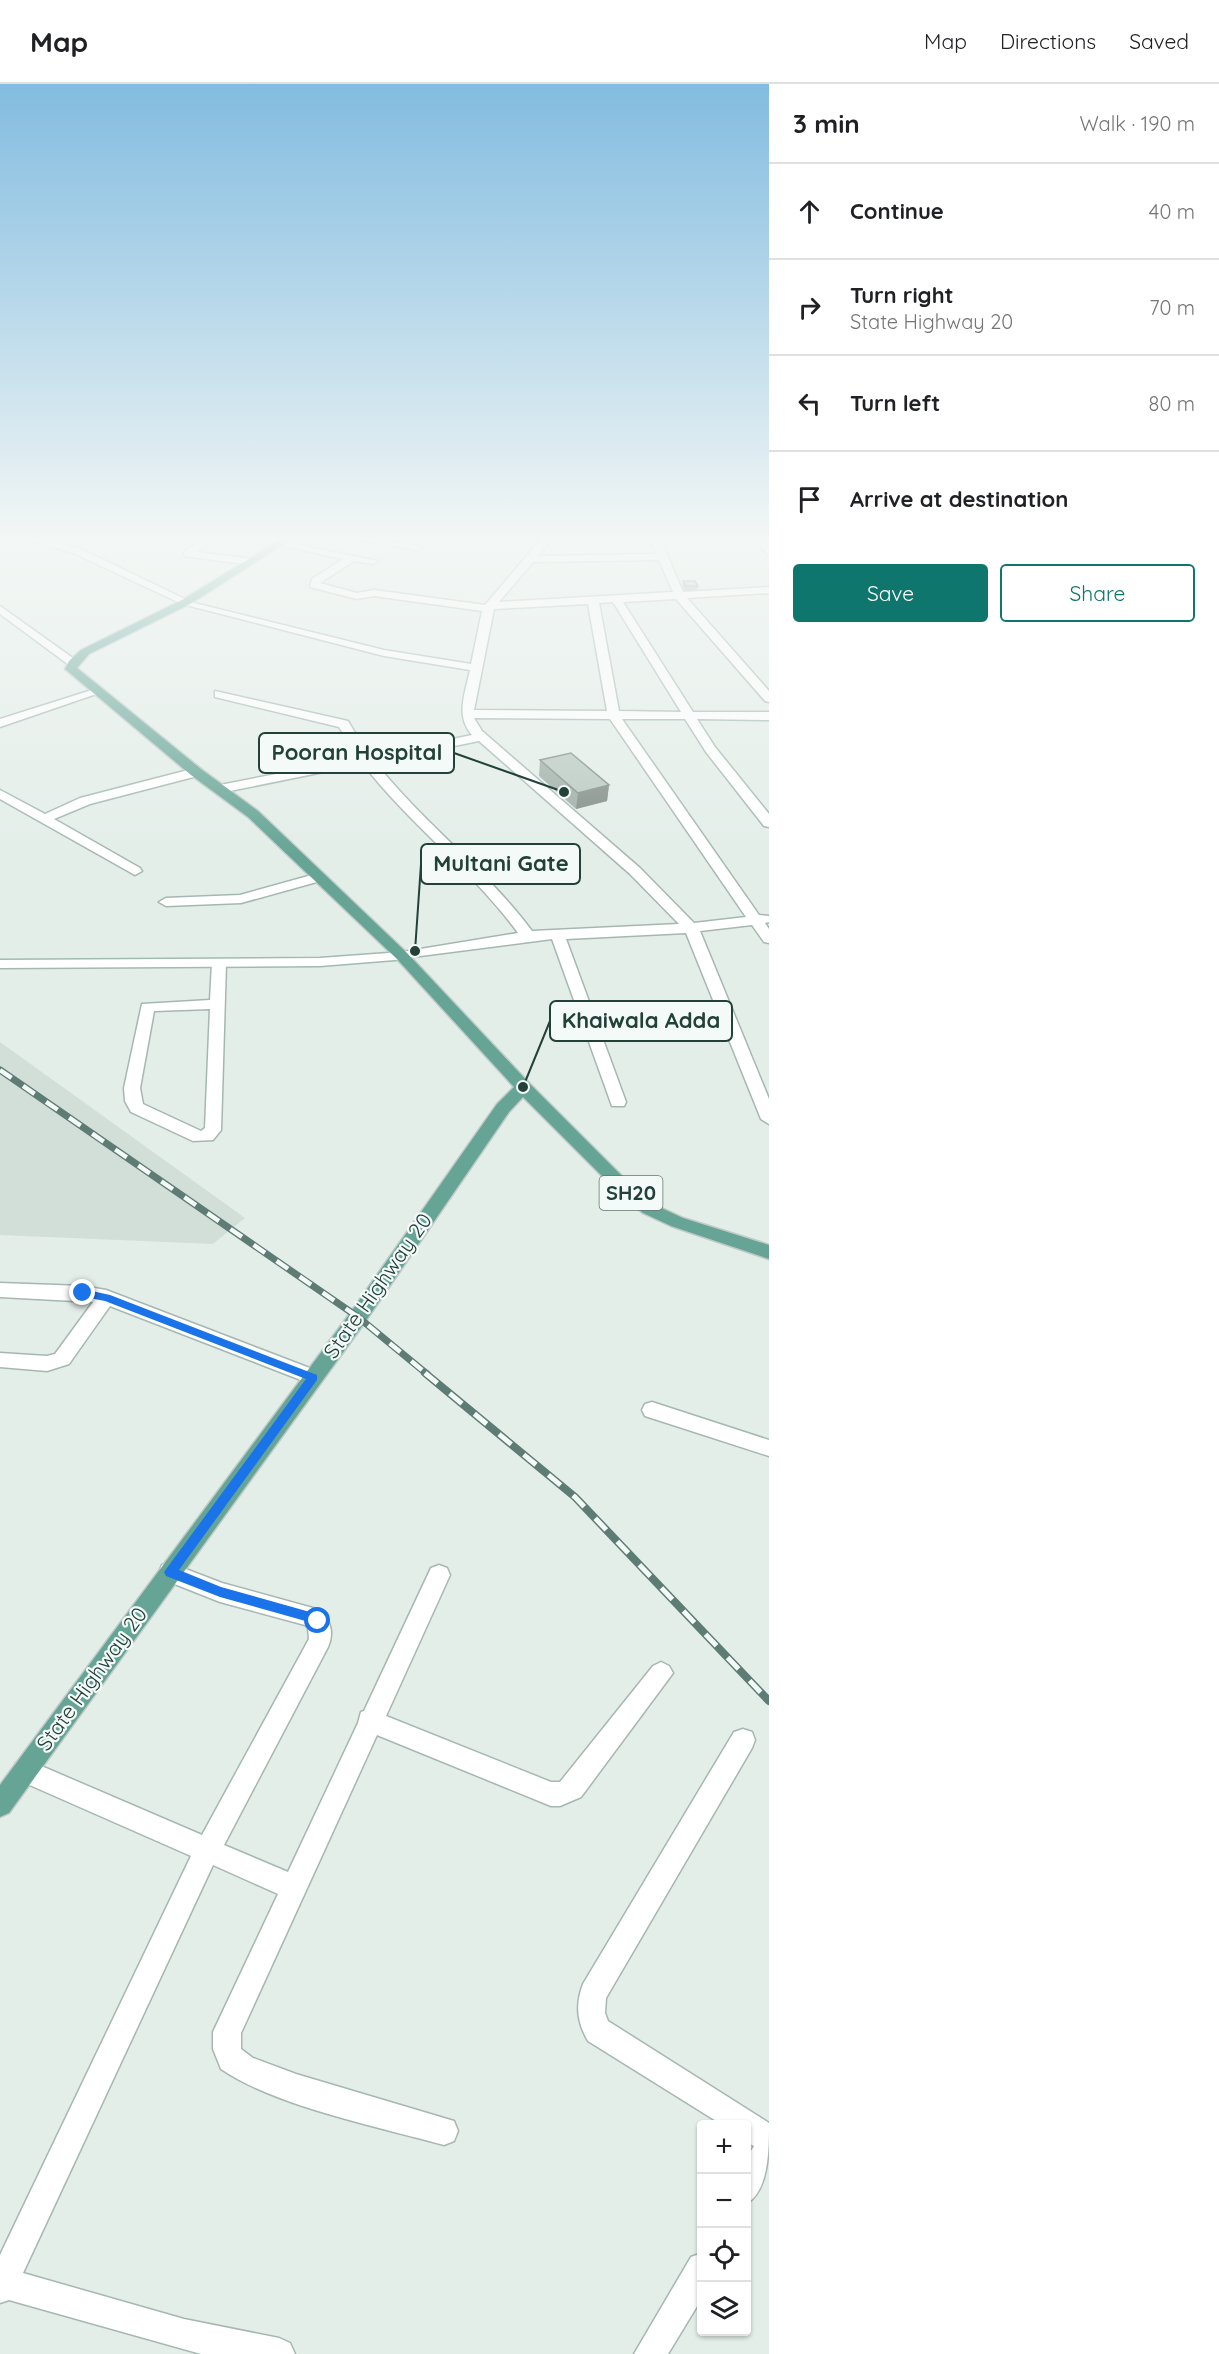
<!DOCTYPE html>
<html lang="en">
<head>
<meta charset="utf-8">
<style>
	:root { --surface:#fff; --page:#f2f2f2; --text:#202124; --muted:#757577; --line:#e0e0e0; --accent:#0f766e }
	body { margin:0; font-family:Quicksand,sans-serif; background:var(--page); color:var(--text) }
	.controls { position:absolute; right:18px; bottom:18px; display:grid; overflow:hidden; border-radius:6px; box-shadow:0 2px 4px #0004 }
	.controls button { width:54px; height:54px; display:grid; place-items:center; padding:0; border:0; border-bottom:2px solid var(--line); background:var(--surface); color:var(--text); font:30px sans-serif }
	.stop { position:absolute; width:18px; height:18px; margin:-14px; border:4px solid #1a73e8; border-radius:50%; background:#fff }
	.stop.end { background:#1a73e8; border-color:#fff; box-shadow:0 2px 6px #0008 }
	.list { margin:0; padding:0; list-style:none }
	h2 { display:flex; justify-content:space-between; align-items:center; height:78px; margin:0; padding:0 24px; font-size:26px }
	h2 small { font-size:20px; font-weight:400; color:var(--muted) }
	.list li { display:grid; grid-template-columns:39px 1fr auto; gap:18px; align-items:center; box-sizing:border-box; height:96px; padding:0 24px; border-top:2px solid var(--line) }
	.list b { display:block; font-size:22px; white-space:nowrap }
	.list p { margin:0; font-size:20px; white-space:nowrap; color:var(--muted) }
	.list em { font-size:20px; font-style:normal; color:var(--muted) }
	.actions { display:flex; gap:12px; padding:18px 24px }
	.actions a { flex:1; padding:14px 0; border:2px solid var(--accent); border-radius:6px; text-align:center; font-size:21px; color:var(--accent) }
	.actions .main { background:var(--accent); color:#fff }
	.icon { flex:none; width:33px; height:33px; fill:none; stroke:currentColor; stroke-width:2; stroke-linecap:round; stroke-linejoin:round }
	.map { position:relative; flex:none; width:769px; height:2270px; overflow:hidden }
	header { display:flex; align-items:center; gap:36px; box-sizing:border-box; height:84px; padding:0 30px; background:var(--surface); border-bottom:2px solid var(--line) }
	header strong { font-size:28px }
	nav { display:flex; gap:33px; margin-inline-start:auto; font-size:21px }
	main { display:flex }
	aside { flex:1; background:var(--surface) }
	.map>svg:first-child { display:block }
</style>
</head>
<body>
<header>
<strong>Map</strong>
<nav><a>Map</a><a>Directions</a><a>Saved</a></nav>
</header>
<main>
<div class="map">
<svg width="769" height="2270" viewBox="0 0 769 2270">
	<rect width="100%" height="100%" fill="#e4eee9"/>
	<polygon fill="#d2ded8" points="0,958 245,1134 213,1160 0,1151"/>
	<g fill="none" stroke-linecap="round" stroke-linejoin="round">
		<defs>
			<g id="street">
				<polygon points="206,452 217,452 197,468 251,475 256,478 251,481 184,472 184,468"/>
				<polygon points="340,452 363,452 421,463 416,466"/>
				<path d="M544,452H554L538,472L657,470L649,452H659L683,508L769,503V509L687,514L769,607V618L765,617L676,515L623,518L693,628H769V636L697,635L715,663L769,730V743L764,742L706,668L685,635H622L759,831L769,832V838L765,839L769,845V859L764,858L752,841L700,847L769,1015V1040L761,1035L686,849L566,855L626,1018L624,1022H612L552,855L397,875L395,872L397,869L402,868L518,849C473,787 410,741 363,680L220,709L214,705L220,701L358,674L339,643L215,613V607L348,637L369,672L472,651C455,632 465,610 470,586L384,572L182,520V516L384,566L471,580L482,527L374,512L357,515L310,503L312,495L343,475L274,460L279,457L378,477L373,480L354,477L320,499L357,509L374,506L485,521ZM659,476L673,508L499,518L533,478ZM613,518L681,628L619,627L599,519ZM588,520L607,627L474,626L494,525ZM474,634L610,635L746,833L694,839L640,784L482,647ZM479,657L630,790L679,840L532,847C486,785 423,739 375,678Z"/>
				<polygon points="751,452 761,452 769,462 769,472"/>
				<polygon points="0,522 77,577 77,581 69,581 0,530"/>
				<polygon points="95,605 105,607 0,643 0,635"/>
				<polygon points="196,684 201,685 201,691 90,720 54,735 140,784 142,787 135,791 0,715 0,706 45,730 80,714"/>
				<polygon points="319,789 326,793 324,796 241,819 166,822 159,818 166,814 240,811"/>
				<path d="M219,875L226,879L221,1046L213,1056L193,1057L131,1028L125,1017L124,1004L142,920L210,916L212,879ZM210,925L205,1044L201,1047L143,1020L140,1004L154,927Z"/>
				<polygon points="0,1199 83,1202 106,1206 320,1288 323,1293 320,1298 313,1301 306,1298 110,1222 69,1280 47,1287 0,1283 0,1269 47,1272 55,1270 93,1218 0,1213"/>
				<polygon points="652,1318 769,1356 769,1372 645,1332 642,1326 645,1320"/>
				<path d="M170,1479L222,1499L320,1526C331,1536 334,1550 328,1563L224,1761L288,1788L358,1639L361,1628L364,1627L431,1484L439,1481L447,1484L450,1491L386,1632L551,1698H560L653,1582L661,1578L669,1582L673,1589L581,1713L560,1722H551L377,1651L241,1949V1965L253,1974L296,1990L454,2037L458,2047L454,2057L444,2061C379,2043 275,2022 221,1985L213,1965V1948L278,1810L213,1781L23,2189L184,2235L279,2254L290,2259L295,2270H201L9,2216L0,2219V2171L191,1772L16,1695L13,1687L16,1679L25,1675L202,1751L309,1555L308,1544L305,1541L220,1518L162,1495L159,1488L162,1481Z"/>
				<path d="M743,1645L752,1648L755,1656L752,1664L606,1914L605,1929L608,1937L769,2039C769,2066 769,2107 746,2120V2075L754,2062L746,2058V2040H721L588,1957C577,1938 575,1921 583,1900L734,1648Z"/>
				<polygon points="702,2169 702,2214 668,2270 634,2270 691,2173"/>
			</g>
			<g id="secondary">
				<polygon points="15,452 31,452 81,465 191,518 182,520 73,469"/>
				<polygon points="402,868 407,869 409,872 407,875 320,882 0,884 0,876 320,874"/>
			</g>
			<polygon id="primary" points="286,452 297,452 190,520 89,570 77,584 201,685 258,727 407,869 529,999 630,1100 655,1121 683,1134 769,1161 769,1175 671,1142 643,1129 618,1108 523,1013 509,1028 365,1238 9,1729 0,1733 0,1701 351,1228 497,1020 514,1003 397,875 248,733 191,691 65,585 69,577 81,566 182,516"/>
		</defs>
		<use href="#street" stroke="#a6b7b1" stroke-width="3"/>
		<use href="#secondary" stroke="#a1bab2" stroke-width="3"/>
		<use href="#primary" stroke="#c1cac8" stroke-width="3"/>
		<use href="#street" fill="#fff" fill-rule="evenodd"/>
		<use href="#secondary" fill="#fff" fill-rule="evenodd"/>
		<use href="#primary" fill="#66a596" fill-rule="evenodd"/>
		<defs>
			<polyline id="rail-far1" points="0,986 358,1233 427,1290"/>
			<polyline id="rail" points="425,1289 575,1413 769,1617"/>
		</defs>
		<use href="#rail-far1" stroke="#5d7c74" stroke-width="7"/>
		<use href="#rail" stroke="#5d7c74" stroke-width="8"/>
		<use href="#rail-far1" stroke="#f4faf7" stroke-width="4.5" stroke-dasharray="14" stroke-linecap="butt"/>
		<use href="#rail" stroke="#f4faf7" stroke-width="5" stroke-dasharray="16" stroke-linecap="butt"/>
	</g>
	<g fill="#9fada7">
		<polygon points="683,497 698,502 697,507 685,507 682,502"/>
		<polygon points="540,676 609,701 607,717 576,725 539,692"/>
	</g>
	<polygon fill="#828d88" points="609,701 607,717 576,725 578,709"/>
	<g fill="#b9c9c2" stroke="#828d88" stroke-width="1.5">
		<polygon points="683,497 695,497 698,502 686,502"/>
		<polygon points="571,669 609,701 578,709 540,676"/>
	</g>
	<linearGradient id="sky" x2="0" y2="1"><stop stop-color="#82bce0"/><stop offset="0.59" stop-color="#f3f7f5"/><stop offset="1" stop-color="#f3f7f5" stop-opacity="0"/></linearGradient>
	<rect width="769" height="770" fill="url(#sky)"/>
	<polygon fill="#1a73e8" points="83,1205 110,1211 317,1291 317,1296 179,1486 221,1503 317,1530 324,1537 322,1541 318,1543 309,1538 220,1513 166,1492 164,1488 306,1295 105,1217 79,1212 79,1207"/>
	<g text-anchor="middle" stroke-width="4.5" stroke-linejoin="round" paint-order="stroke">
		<rect fill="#f4faf7" stroke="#617872" stroke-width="1.5" x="599.5" y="1092" width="63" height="34" rx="4.5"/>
		<g font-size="20" font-weight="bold" fill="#224139">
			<text x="631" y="1116">SH20</text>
		</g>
		<g font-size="21" fill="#224139" stroke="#f4faf7">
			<text transform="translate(378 1202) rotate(-55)" y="7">State Highway 20</text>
			<text transform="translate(92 1595) rotate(-54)" y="7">State Highway 20</text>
		</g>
	</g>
	<path fill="none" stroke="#224139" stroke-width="2" d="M564 708L454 669M415 867L421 780M523 1003L550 937"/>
	<g fill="#224139" stroke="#f4faf7" stroke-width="2">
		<circle cx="564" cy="708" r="6"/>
		<circle cx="415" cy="867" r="6"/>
		<circle cx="523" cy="1003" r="6"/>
	</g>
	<g fill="#f4faf7" stroke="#224139" stroke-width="2">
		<rect x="259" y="649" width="195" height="40" rx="6"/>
		<rect x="421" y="760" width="159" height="40" rx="6"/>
		<rect x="550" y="917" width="182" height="40" rx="6"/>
	</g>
	<g font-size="22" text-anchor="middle" font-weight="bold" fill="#224139">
		<text x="357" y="676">Pooran Hospital</text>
		<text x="501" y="787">Multani Gate</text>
		<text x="641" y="944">Khaiwala Adda</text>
	</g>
</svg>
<div class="controls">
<button>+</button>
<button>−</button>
<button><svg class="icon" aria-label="locate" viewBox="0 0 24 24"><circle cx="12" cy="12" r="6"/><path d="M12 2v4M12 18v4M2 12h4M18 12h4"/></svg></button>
<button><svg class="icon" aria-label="layers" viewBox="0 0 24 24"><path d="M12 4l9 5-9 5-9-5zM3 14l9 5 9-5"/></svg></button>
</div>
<div class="stop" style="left:318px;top:1537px"></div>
<div class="stop end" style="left:83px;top:1209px"></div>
</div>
<aside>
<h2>3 min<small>Walk · 190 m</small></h2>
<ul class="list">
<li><svg class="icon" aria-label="ahead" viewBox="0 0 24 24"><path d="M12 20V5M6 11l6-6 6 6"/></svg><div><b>Continue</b></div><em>40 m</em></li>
<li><svg class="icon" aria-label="right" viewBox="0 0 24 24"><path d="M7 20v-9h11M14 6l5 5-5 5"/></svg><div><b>Turn right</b><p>State Highway 20</p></div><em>70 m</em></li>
<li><svg class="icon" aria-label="left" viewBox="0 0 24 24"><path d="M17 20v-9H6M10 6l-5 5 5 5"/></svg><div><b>Turn left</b></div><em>80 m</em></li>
<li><svg class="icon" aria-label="arrive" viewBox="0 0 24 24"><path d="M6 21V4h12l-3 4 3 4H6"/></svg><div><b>Arrive at destination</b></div></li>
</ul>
<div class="actions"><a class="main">Save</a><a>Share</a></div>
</aside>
</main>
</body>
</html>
